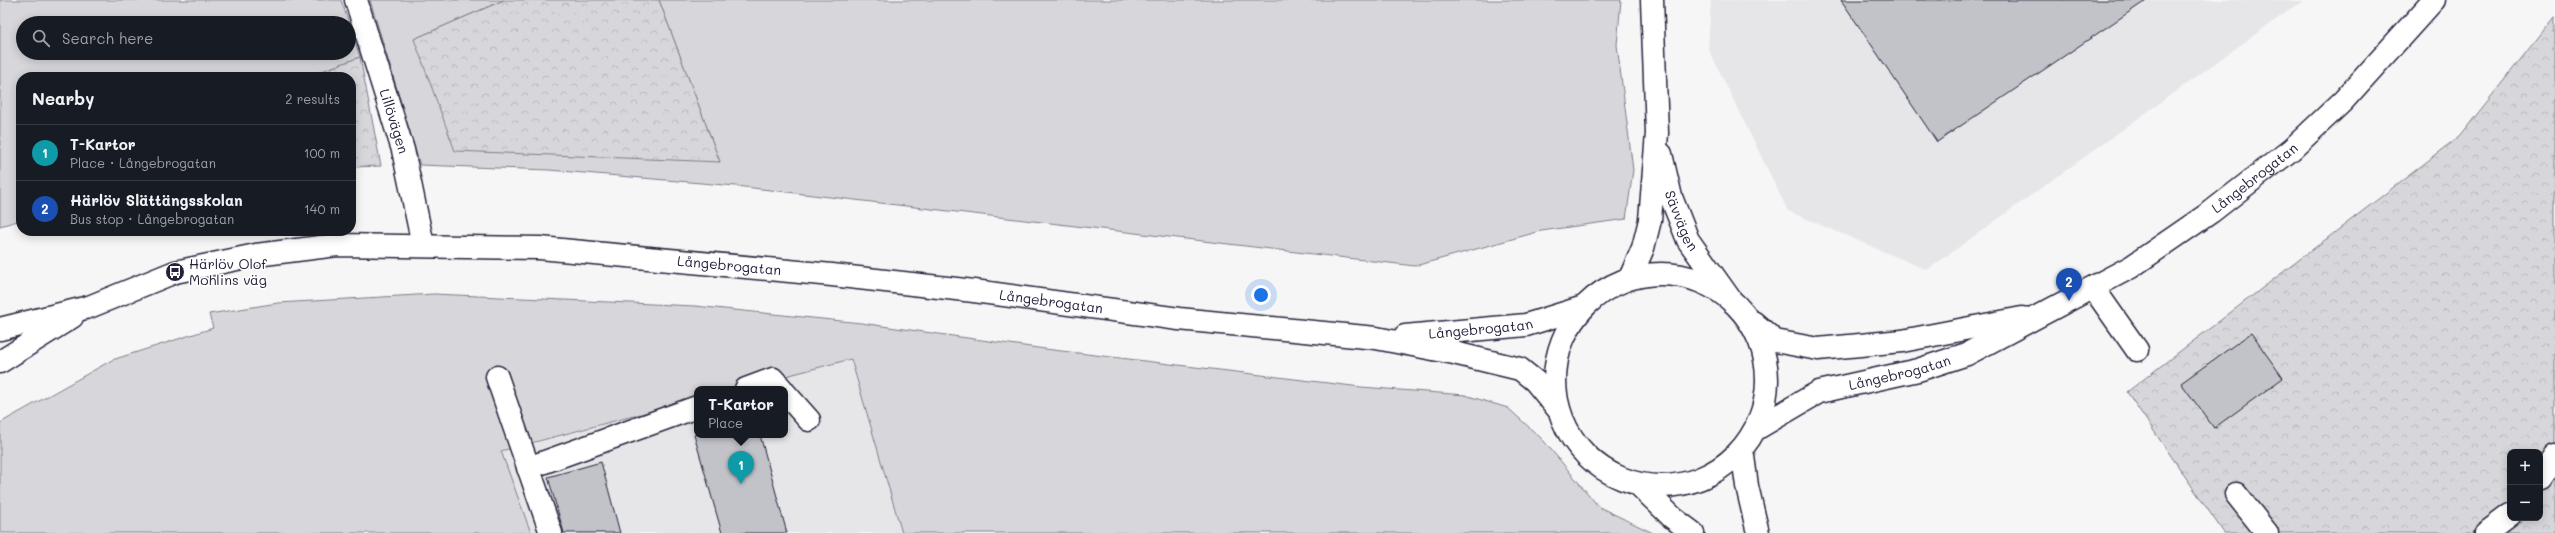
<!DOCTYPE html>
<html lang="en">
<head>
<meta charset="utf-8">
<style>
	:root { --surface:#171b24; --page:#242831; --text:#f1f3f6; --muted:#9ea1a6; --line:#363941; --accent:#9495a2 }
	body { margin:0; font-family:Mali,sans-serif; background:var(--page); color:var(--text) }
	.controls { position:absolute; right:12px; bottom:12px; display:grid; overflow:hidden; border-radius:8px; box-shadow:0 2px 10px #0003 }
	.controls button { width:36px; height:36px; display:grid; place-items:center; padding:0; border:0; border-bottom:1px solid var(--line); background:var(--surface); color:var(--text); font:20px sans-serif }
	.you { position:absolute; left:1261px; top:295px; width:14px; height:14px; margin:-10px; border:3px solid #fff; border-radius:50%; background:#1a73e8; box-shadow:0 0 0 6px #1a73e833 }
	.badge { display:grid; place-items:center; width:26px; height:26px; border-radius:50%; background:var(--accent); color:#fff; font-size:13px; font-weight:700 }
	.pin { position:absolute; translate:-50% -33px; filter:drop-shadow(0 1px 2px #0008) }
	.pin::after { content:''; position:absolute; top:21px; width:14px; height:12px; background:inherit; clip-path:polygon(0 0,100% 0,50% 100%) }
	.popup { position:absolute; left:694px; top:386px; width:94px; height:52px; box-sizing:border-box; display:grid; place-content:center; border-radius:8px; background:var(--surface); filter:drop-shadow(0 1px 3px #0005); font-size:13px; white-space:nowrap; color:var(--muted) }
	.popup b { font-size:15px; color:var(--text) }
	.popup::after { content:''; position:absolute; left:50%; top:100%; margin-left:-8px; border:8px solid transparent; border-top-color:var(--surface) }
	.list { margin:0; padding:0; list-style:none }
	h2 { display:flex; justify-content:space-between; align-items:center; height:52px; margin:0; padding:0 16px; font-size:17px }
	h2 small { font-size:13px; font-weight:400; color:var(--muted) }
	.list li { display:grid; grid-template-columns:26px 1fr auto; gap:12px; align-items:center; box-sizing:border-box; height:56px; padding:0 16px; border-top:1px solid var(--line) }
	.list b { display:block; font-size:15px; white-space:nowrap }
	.list p { margin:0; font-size:13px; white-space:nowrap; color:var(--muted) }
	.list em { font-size:13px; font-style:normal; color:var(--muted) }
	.icon { flex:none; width:22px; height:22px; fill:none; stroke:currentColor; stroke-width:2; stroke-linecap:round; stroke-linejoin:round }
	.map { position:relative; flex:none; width:2555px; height:533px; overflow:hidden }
	.search { position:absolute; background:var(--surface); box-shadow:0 2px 10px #0003; left:16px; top:16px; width:340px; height:44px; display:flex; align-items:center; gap:10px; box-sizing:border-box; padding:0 14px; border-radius:22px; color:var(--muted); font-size:15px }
	.panel { position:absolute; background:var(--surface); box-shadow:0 2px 10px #0003; left:16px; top:72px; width:340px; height:164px; border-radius:16px }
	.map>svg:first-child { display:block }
</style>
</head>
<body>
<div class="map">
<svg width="2555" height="533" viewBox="0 0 2555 533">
	<defs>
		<pattern id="forest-crowns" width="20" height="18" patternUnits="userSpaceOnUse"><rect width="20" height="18" fill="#d7d7db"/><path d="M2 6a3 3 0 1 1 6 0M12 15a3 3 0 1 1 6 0" fill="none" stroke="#b8b8bd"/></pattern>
	</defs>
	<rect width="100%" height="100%" fill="#f6f6f7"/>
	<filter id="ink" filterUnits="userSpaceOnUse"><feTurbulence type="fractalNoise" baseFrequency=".025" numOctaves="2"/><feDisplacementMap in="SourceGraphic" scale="8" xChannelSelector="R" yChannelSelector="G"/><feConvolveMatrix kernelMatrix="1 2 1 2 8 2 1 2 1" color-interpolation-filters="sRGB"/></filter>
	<g filter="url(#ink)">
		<g fill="#e6e6e9">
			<polygon points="1711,0 2303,0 1927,270 1788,211 1708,48"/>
			<polygon points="851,359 902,533 531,533 501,452 697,399 697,435 785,435 785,389 736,389"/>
		</g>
		<g fill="#d7d7db" stroke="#7c7c8b">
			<polygon points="0,0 341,0 349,23 23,23 23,53 349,53 349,24 360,57 306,77 21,77 21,220 0,226"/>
			<polygon points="370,0 504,0 414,39 720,162 659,0 1621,0 1617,45 1633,170 1626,219 1541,231 1415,266 736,186 549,170 420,165"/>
			<polygon points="434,294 695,306 861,323 1045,349 1361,387 1465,395 1508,408 1543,440 1599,507 1653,533 902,533 851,359 736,389 697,389 697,399 501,451 531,533 0,533 0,423 112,360 213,328 209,314 278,303"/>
		</g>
		<g fill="url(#forest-crowns)" stroke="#7c7c8b" fill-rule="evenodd">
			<polygon points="504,0 659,0 720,162 455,151 414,39"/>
			<path d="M2555,16V533H2224L2127,392L2459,137ZM2510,452H2540V518H2510Z"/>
			<polygon points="360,57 381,166 351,167 351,77 306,77"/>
		</g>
		<g fill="#c2c2c9" stroke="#22223b">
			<polygon points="1841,0 2147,0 1937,142"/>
			<polygon points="2251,333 2283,378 2214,428 2181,383"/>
			<polygon points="697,434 760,435 787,533 722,533 694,435"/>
			<polygon points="601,462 620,533 564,533 548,477"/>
		</g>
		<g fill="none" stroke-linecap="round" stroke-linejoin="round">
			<defs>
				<g id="minor">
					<path id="s1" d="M356,0L403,150L423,245"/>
					<path id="s2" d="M1661,154L1671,197L1688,240L1730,299"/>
					<polyline points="1630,278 1643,248 1650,220 1657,133 1652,0"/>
					<polyline points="2094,289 2137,350"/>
					<polyline points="497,377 551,533"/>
					<polyline points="746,389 773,379 782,389"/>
					<polyline points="785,393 809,420"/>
					<polyline points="1742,449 1747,486 1758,533"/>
					<polyline points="528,468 697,407"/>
					<polyline points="2540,479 2555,456"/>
					<polyline points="1638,484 1673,518 1693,533"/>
					<polyline points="2236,494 2267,533"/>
					<polyline points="2486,533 2510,515"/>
				</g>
				<g id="major">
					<circle cx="1661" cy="380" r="106"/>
					<polyline points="1753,322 1775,341 1818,349 1902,341 2022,318"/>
					<path id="s3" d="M0,329L89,307L175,272L256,255L337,245L540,248L832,275L974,291L1179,319L1376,338L1454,353L1520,369L1535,381L1558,409"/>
					<path id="s4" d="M1405,336L1526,325L1584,307"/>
					<polyline points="0,362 72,317"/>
					<path id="s5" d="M1756,429L1819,392L1918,370L1967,354L2131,267L2211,212L2292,149L2343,101L2434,0"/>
				</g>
			</defs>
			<use href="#minor" stroke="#22223b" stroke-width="25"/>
			<use href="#major" stroke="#22223b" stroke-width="25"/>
			<use href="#minor" stroke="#fff" stroke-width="22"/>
			<use href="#major" stroke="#fff" stroke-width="22"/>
		</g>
	</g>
	<defs>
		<symbol id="bus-disc" viewBox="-11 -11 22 22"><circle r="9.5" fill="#22223b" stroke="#fff"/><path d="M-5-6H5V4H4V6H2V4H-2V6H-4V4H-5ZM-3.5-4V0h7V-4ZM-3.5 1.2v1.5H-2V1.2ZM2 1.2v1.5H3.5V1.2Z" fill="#fff"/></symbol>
	</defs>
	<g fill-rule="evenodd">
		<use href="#bus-disc" x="164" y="261" width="22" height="22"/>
	</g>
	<g text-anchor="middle" stroke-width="3" stroke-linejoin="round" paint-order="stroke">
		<g font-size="14" fill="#22223b" stroke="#fff">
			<text dy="5" stroke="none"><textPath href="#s1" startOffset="127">Lillövägen</textPath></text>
			<text dy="5" stroke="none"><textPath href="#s5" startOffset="564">Långebrogatan</textPath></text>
			<text dy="5" stroke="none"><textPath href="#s2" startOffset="70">Sävvägen</textPath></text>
			<text dy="5" stroke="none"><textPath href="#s3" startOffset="742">Långebrogatan</textPath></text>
			<text dy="5" stroke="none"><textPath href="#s3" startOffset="1066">Långebrogatan</textPath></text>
			<text dy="5" stroke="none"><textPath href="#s4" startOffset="76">Långebrogatan</textPath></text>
			<text dy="5" stroke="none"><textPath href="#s5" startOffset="156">Långebrogatan</textPath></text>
		</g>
		<g font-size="14" fill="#22223b" stroke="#fff" text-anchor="start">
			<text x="189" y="269">Härlöv Olof<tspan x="189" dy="16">Mohlins väg</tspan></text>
		</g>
	</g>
</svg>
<div class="controls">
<button>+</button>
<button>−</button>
</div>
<div class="you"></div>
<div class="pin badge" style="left:741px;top:484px;background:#0f9aa8">1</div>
<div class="popup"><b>T-Kartor</b>Place</div>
<div class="pin badge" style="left:2069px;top:301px;background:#1a4fb4">2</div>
<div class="search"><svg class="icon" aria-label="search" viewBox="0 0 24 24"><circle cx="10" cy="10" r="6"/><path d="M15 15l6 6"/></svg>Search here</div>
<section class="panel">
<h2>Nearby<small>2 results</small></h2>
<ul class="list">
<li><span class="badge" style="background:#0f9aa8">1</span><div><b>T-Kartor</b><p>Place · Långebrogatan</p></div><em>100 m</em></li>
<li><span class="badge" style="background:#1a4fb4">2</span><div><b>Härlöv Slättängsskolan</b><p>Bus stop · Långebrogatan</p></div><em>140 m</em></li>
</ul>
</section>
</div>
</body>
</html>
